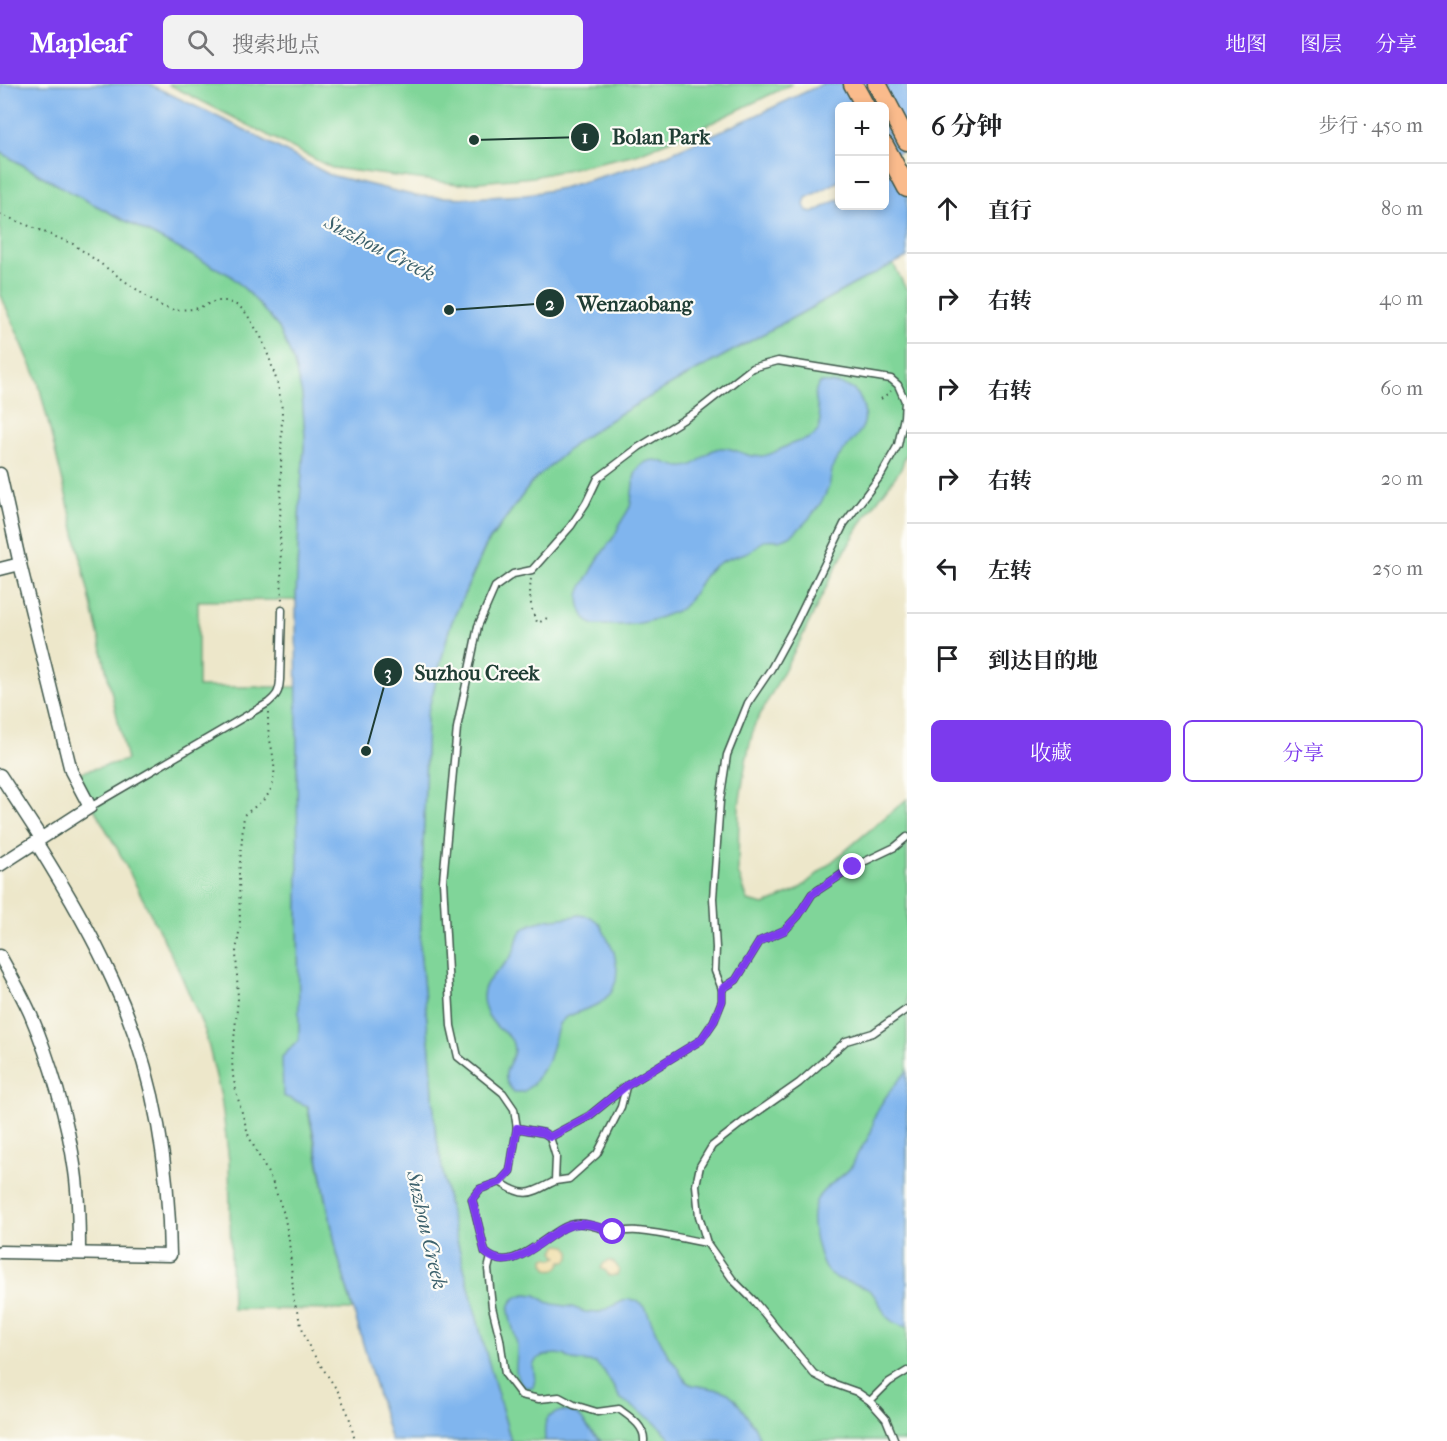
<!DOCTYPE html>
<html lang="zh">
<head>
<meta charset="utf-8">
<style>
	:root { --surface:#fff; --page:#f2f2f2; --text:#202124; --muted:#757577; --line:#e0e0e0; --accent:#7c3aed }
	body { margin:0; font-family:"IM FELL French Canon","Noto Serif SC",serif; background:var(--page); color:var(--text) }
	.controls { position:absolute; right:18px; top:18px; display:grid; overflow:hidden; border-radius:9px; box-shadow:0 3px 9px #0003 }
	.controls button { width:54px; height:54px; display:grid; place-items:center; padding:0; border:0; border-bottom:2px solid var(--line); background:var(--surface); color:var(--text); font:30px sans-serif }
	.stop { position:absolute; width:18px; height:18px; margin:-14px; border:4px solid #7c3aed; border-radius:50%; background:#fff }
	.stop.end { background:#7c3aed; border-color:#fff; box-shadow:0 2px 6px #0008 }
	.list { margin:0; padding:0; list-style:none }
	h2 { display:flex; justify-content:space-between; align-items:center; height:78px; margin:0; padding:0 24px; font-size:26px }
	h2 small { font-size:20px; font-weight:400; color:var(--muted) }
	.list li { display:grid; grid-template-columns:39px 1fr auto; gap:18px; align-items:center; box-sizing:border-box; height:90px; padding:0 24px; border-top:2px solid var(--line) }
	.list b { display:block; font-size:22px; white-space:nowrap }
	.list em { font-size:20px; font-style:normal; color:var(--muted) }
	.actions { display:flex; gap:12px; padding:18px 24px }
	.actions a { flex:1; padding:14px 0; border:2px solid var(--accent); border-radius:9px; text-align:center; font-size:21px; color:var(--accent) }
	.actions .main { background:var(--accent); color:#fff }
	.icon { flex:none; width:33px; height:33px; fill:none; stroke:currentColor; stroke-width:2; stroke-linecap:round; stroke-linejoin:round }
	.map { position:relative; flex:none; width:907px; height:1357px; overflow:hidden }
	header { display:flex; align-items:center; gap:36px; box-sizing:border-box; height:84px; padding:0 30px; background:var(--accent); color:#fff }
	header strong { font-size:28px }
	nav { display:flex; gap:33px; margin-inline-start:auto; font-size:21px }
	.search { width:420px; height:54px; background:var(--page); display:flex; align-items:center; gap:15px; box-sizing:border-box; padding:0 21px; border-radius:9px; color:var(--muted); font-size:22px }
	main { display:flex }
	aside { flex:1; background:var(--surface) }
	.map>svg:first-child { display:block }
</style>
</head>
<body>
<header>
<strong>Mapleaf</strong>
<div class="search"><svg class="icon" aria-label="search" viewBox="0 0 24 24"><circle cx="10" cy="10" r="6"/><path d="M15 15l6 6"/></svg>搜索地点</div>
<nav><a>地图</a><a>图层</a><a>分享</a></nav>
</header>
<main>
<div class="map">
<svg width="907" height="1357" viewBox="0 0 907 1357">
	<rect width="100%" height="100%" fill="#fdfcf7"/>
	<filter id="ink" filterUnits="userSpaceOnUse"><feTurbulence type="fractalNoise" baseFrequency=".0167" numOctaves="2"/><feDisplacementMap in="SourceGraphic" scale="12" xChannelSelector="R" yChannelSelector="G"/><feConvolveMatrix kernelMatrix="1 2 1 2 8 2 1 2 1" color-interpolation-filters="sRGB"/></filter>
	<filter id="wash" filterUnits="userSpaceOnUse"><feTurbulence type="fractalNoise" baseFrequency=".008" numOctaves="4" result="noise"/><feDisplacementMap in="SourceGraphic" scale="24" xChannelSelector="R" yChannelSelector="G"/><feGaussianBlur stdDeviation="1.35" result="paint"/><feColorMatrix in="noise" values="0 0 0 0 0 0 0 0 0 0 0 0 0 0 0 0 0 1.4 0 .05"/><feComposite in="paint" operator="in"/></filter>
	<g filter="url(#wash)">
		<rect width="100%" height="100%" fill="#ede7ca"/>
		<g fill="#80d599" stroke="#508966" stroke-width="1.5">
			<polygon points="168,0 792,0 705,42 636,70 533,93 458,100 332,84"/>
			<polygon points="0,68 72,109 230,191 252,212 279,244 293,276 302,310 305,352 300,416 296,516 198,517 198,603 297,603 299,956 282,973 307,1022 337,1169 353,1226 232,1225 229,1077 221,1013 205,947 177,882 118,766 74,690 127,676 69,423 38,297 0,209"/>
			<polygon points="893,179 907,207 907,367 901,385 863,436 838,479 800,557 754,642 746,677 739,722 738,788 748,817 764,821 798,806 907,715 907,1357 511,1357 484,1262 450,1129 435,1044 431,978 420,866 427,631 450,542 486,462 532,398 578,357 618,331 672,300"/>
		</g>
		<g fill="#eeda9e" stroke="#868c69" stroke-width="1.5">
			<path d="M558,1161L567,1162L570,1167V1174L567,1177H562C559,1184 556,1187 548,1185L544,1179V1175L547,1173L553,1175L558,1173L554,1167Z"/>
			<path d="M608,1177C614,1177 617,1181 619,1186L617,1191L609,1192L606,1187L601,1184L604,1179Z"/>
		</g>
		<g fill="#80b5ee" stroke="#507991" stroke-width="1.5">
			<polygon points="0,0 149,0 241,44 330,91 416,112 468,114 525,111 562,104 650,78 755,32 822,0 907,0 907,64 885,75 884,22 840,22 839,97 806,114 804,121 807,127 813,129 839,115 840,122 884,122 885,92 907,81 907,173 856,199 672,300 618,331 578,357 532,398 486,461 450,542 427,631 420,866 431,978 435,1044 450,1129 484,1262 511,1357 391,1357 337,1169 308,1022 283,1012 282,973 299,956 296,516 300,416 305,352 302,310 293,276 279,244 252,212 230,191 72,109 0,68"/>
			<path d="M820,299C826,298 832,299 838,300C854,303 861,310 864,326C865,332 865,339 862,344C855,357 841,366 834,380C831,387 831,395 829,402C824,417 812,432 801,443C795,449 787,455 778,456C773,456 769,454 764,457C759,459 755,464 750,467C739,472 726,474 716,481C700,491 696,511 683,523C678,527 672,529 666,531C642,541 630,541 605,541C598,541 592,542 588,537C582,532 577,516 580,508C582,500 590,492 593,484C598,473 606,464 613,454C617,449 618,443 621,438C624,432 628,428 630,422C634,409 630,388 643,380C656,370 669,383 682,383C699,384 705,365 721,364C732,363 742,370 752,372C768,375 780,364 794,359C801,356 810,356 815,350C830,336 806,313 820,299Z"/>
			<path d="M579,831L591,833L600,840L614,868L617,885L616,897L611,909L599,920L566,933L559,940L548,977L533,1000L523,1008H514C492,986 521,978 512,957C509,951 503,948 498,944C492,938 486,930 484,921C478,895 501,889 512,871C519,859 514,848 530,841C545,833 563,836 579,831Z"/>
			<path d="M907,987V1243C878,1237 887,1221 869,1206C857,1197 840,1200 828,1188C820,1178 811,1143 813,1130C813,1127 815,1121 816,1117C824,1101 842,1095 852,1082C854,1078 856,1073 858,1069C863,1061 869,1055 872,1045C873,1041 873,1036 875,1032C882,1015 895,1001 907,987Z"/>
			<path d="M526,1210L536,1211L547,1218L553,1220L572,1223L585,1228L598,1229L623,1217L629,1215L637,1217L646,1225L656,1248L668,1271L678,1284L682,1292L688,1299L693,1301L720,1306L728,1309L735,1315L754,1342L761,1357H672L666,1349L652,1336L620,1314L604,1287L595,1279L572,1276L564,1271L557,1270L545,1271L537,1275L533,1281L535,1296L533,1303H524C511,1288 518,1279 517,1262C516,1243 495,1217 526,1210Z"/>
			<path d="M562,1327C580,1328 580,1333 590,1346C593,1350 597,1353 601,1357H545C544,1339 543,1332 562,1327Z"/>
		</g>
	</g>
	<g filter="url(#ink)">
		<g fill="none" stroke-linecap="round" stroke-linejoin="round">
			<defs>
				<g id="service">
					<path d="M90,723L268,619C277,611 279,609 280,596L282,526"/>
					<polyline points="722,905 736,896 760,857 785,846 798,832 812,810 853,783 895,763 907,753"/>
					<path d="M550,1053L589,1032L626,1002L701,956L714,937L722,917V905L715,887L716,864L713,814L720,717L727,671L748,619L771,585L796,539L844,440L881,391L898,361L904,333L905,317L898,301L891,295L778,277L752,284L696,328L639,363L598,394L586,419L571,442L532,486L513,490L495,503L478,542L457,644L443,797L451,942L458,973L503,1009L514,1025L517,1044L510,1087L500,1098L480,1105L472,1115L485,1168C512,1194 545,1149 570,1141C587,1136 599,1146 615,1147C623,1148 631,1146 638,1147C661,1149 684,1155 707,1159"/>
					<polyline points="555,1097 569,1095 597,1070 621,1023 626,1003"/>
					<path d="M500,1098C525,1115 530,1110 555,1097L556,1073L550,1053L544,1049L517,1044"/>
					<path d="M491,1173L488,1185L492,1223L500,1255L505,1290L521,1311L539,1315L559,1313L574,1321L597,1328L619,1325C630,1333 645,1342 644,1357"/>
					<polyline points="870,1317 889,1298 907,1287"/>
					<polyline points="895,1357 886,1335 870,1317 857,1308 829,1298 814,1290 754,1217 733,1196 707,1159 699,1132 696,1101 700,1082 712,1062 743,1038 799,999 846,957 873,949 907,925"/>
				</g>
				<g id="minor">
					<polyline points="0,390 20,480 71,687 90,723 0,781"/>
					<polyline points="0,485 20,480"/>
					<polyline points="0,691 41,754"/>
					<path d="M0,872C10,890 21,909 30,929C50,976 68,1036 75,1087C79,1114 79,1142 79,1169"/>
					<path d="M0,1168L170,1171C169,1077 153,983 113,897C91,848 64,803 36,758"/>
				</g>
				<g id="primary">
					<polyline points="853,0 865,22"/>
					<polyline points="877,0 907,57"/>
					<polyline points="884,61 907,104"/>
				</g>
			</defs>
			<use href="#service" stroke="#3e564a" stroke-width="9"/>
			<use href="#minor" stroke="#3e564a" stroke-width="15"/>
			<use href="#primary" stroke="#3e564a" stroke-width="21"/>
			<g stroke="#3e564a" stroke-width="2" stroke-dasharray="1.5 4.5" stroke-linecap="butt">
				<polyline points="0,130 73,160 143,210 163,223 174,226 195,225 216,217 226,217 239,222 246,229 261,253 270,276 278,301 282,325 280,446 282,520"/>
				<polyline points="881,315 891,307"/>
				<path d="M531,495C529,509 530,528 538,539L549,533"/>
				<path d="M268,628C268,636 268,644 269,652C273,670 280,697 266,713C260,720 251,725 244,731L239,790L240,842L236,868L238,915L232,976L233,992L237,1011L249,1053L272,1097L284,1130L289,1156L294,1217L301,1241L310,1265L339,1309L349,1332L355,1357"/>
			</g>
			<use href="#service" stroke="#fff" stroke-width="6"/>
			<use href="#minor" stroke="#fff" stroke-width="12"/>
			<use href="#primary" stroke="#fabb8c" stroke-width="18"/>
		</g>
	</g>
	<g fill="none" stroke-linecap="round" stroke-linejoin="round" filter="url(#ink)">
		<path stroke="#7c3aed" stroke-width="8" d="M613,1148C599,1143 587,1138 572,1141C546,1147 513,1195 485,1168L472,1115L480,1105L500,1098L510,1087L517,1044L544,1049L550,1053L589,1032L626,1002L701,956L714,937L722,917V905L736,896L760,857L785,846L798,832L812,810L853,783"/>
	</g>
	<g text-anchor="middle" stroke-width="4.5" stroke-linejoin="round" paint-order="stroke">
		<g font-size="21" font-style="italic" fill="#3c616c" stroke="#fdfcf7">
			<text transform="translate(380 164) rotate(27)" y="7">Suzhou Creek</text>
			<text transform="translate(427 1146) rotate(77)" y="7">Suzhou Creek</text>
		</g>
	</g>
	<path fill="none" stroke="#1f3d34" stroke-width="2" d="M474 56L585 53M449 226L550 219M366 667L388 588"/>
	<g fill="#1f3d34" stroke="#fdfcf7" stroke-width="2">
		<circle cx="474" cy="56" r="6"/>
		<circle cx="449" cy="226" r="6"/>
		<circle cx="366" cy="667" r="6"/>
		<circle cx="585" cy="53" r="15"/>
		<circle cx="550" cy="219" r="15"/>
		<circle cx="388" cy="588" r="15"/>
	</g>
	<g font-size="18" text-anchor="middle" font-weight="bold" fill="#fff">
		<text x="585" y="59">1</text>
		<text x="550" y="226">2</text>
		<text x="388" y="595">3</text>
	</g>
	<g font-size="21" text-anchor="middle" font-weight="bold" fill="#1f3d34" stroke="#fdfcf7" stroke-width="4.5" stroke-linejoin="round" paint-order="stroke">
		<text x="661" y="60">Bolan Park</text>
		<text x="635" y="227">Wenzaobang</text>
		<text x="477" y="596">Suzhou Creek</text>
	</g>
</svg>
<div class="controls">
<button>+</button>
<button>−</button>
</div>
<div class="stop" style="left:613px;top:1148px"></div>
<div class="stop end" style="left:853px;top:783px"></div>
</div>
<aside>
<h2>6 分钟<small>步行 · 450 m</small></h2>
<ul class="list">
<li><svg class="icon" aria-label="ahead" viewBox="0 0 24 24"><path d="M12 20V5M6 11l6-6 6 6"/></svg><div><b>直行</b></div><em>80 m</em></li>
<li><svg class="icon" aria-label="right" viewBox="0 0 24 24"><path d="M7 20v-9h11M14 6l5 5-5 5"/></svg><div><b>右转</b></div><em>40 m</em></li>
<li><svg class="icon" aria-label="right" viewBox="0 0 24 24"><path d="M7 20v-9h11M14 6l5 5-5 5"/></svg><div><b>右转</b></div><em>60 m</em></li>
<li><svg class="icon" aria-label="right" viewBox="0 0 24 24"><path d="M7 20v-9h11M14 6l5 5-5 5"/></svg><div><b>右转</b></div><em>20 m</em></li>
<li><svg class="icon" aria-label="left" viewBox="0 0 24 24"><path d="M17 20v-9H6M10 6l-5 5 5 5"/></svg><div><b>左转</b></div><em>250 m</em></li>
<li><svg class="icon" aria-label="arrive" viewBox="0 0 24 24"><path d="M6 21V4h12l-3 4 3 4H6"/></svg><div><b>到达目的地</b></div></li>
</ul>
<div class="actions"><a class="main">收藏</a><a>分享</a></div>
</aside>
</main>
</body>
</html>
